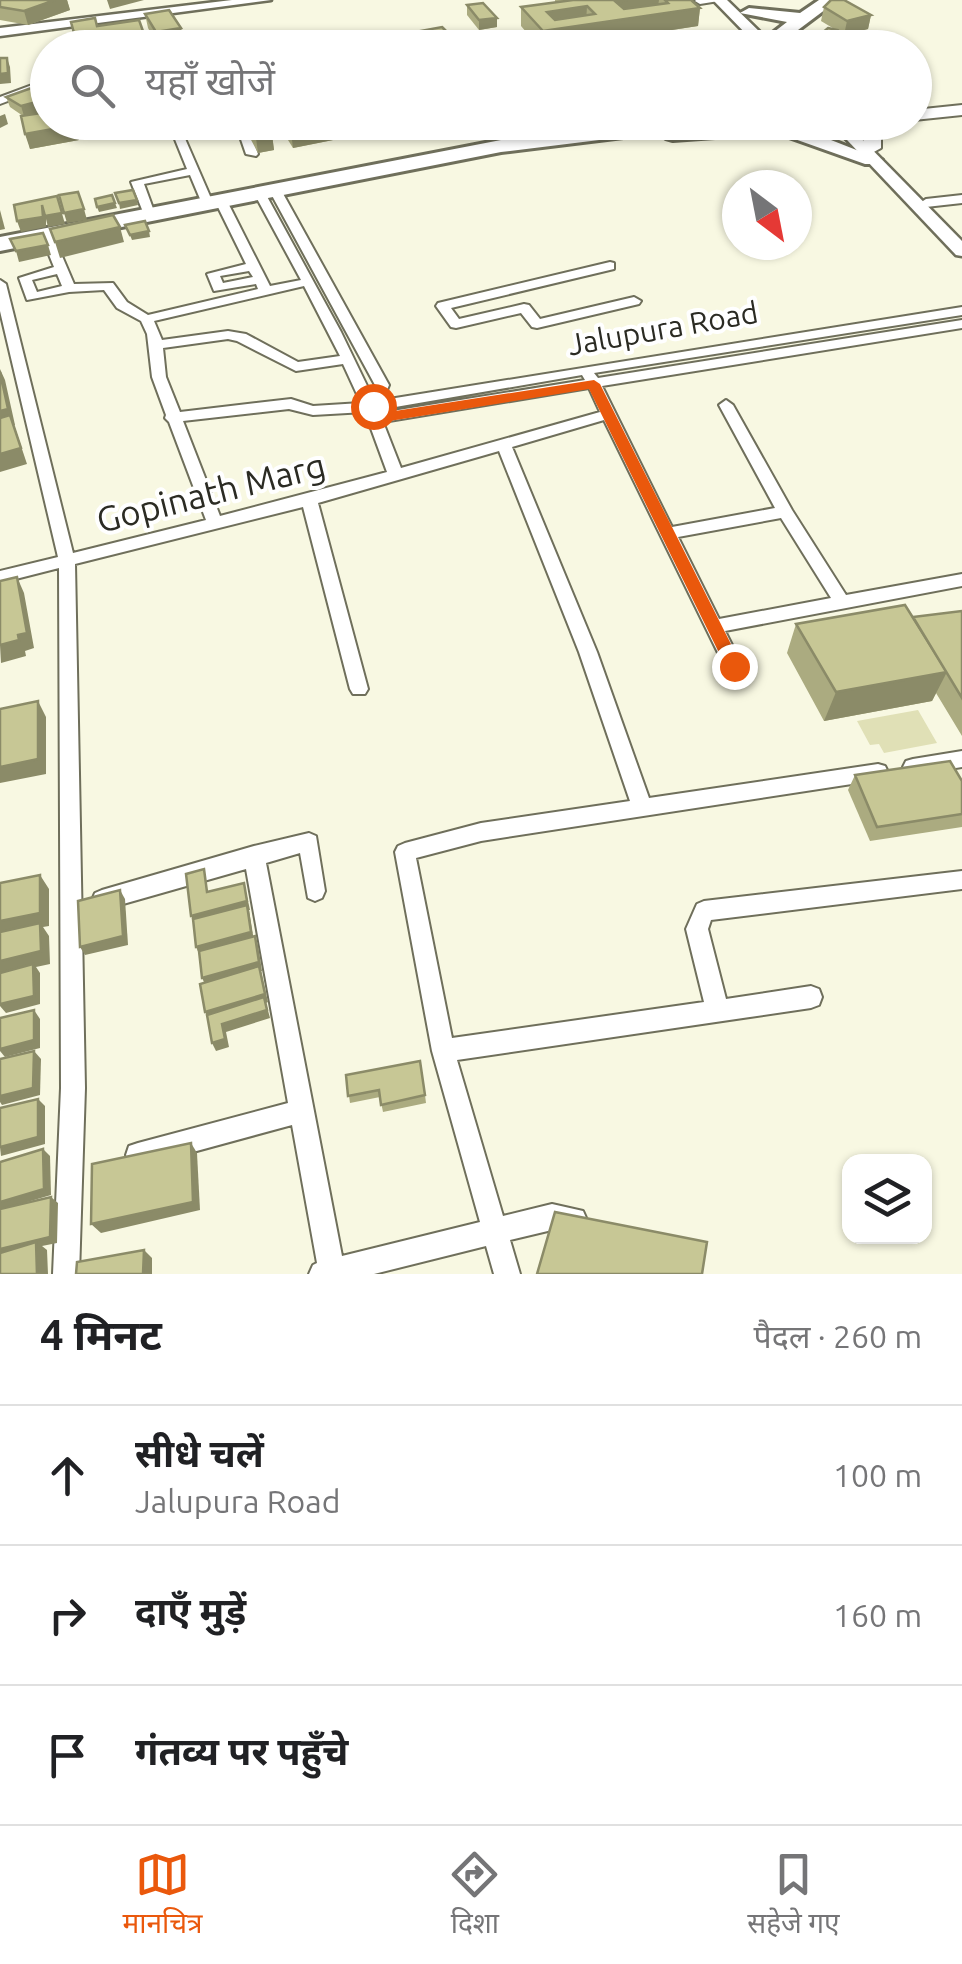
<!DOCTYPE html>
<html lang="hi">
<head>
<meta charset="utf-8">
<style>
	:root { --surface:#fff; --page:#f2f2f2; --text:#202124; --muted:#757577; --line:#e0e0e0; --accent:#ea580c }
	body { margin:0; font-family:Ubuntu,"Noto Sans Devanagari",sans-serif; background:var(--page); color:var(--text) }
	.controls { position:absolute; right:30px; bottom:30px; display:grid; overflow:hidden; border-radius:20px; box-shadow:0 2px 8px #0004 }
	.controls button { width:90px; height:90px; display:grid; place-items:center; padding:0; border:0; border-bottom:2px solid var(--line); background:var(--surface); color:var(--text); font:50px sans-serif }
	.compass { position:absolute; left:722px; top:170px; width:90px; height:90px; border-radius:50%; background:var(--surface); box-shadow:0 2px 8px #0004; rotate:148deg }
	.stop { position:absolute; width:30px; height:30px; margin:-22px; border:8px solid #ea580c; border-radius:50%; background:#fff }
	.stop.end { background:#ea580c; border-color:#fff; box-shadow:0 2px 10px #0008 }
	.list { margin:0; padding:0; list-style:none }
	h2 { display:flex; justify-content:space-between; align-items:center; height:130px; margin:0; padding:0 40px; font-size:42px }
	h2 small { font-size:32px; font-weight:400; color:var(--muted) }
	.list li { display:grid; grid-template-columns:65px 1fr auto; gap:30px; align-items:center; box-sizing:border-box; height:140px; padding:0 40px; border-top:2px solid var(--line) }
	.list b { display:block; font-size:38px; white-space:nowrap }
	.list p { margin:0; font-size:32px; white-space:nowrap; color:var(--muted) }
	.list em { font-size:32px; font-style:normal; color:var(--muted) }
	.icon { flex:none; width:55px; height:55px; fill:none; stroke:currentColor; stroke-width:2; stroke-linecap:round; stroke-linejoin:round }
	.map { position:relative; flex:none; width:962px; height:1274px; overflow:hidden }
	.search { position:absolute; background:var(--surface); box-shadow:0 2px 8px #0004; left:30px; right:30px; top:30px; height:110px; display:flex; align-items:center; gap:25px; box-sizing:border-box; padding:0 35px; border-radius:55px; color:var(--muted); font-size:38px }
	.sheet { height:550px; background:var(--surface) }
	nav { display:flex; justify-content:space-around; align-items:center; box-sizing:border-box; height:140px; border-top:2px solid var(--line); background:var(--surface); font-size:28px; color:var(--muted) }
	nav a { display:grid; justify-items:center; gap:5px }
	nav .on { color:var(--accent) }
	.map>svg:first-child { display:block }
</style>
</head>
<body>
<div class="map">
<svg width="962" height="1274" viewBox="0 0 962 1274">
	<rect width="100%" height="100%" fill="#f8f8e2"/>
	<polygon fill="#e0e0b6" points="918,710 937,743 884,753 879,744 870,745 857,721"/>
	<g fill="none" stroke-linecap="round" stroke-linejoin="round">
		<defs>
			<g id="street">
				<polygon points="725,0 700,4 695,1 696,0"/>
				<polygon points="48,79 48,86 0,104 0,97"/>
				<polygon points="210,122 234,122 183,134 213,203 203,206 190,175 144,184 155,214 145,217 131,182 187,169 172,132"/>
				<polygon points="235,122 246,122 258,154 256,156 246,154"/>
				<path d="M271,188L281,190L389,385L383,400L962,307V315L594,373L598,378L962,320V328L602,386L672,527L775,508L719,405L726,400L733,405L792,510L846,595L962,574V586L725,631L743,667L740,672H728L725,667L604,420L512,447L597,652L649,798L878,764L885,766L888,772L885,778L878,780L481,841L416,858L452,1038L704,1002L686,929L697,904L704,901L962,871V889L711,920L708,929L726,999L811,986L819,989L822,997L819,1005L811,1008L457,1060L503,1216L552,1204L583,1211L587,1220L583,1229L574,1233L552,1230L510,1240L520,1274H494L486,1246L374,1274H309L313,1265L317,1263L292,1125L138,1167L129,1164L126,1155L129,1146L138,1143L288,1103L246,869L102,910L95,907L92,900L95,893L102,890L254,846L309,833L316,836L325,891L322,898L315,901L308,898L300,853L266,863L342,1256L480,1222L432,1051L395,852L398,846L405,843L481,823L630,801L579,652L499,451L318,503L368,689L365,694H353L350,689L303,507L75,564L85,1088L79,1274H53L61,1088L59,568L0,583V571L58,557L0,311V280L6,284L73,553L206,520L169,422L165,418L166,415L152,377L147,334L141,321L117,308L104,290L69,292L27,300L19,278L54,267L41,235L47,231L53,235L74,284L113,283L127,302L148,315L258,289L256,284L214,291L207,274L246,264L215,201L221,197L227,201L270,286L301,280L254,193L264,191L341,332L371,394L375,385L269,190ZM249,271L253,277L223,283L220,276ZM57,274L62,286L37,292L32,280ZM304,286L340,356L298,362L246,334L228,331L162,340L154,321ZM228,339L237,341L296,371L343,364L361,403L313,406L291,399L180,412L166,377L163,348ZM582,375L585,380L380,413L378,410ZM589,388L600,412L401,468L383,422ZM289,409L313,415L365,412L387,472L220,516L183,421ZM781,518L831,598L719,619L678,537Z"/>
				<polygon points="962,195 962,203 926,207 920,203 926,199"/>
				<polygon points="610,262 614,263 614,269 451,308 459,319 524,304 529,305 540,319 634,297 641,301 639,304 537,328 532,327 521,313 456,328 451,327 436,306 438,303"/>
				<polygon points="962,751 962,767 913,775 906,773 903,767 906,761 913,759"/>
			</g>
			<g id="secondary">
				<polygon points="232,0 271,0 0,36 0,28"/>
				<polygon points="713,0 727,0 765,37 761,48 746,48 752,40"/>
				<polygon points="830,122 845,122 962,241 962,256 956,255"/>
			</g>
			<g id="primary">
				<polygon points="962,105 962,115 914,120 914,110"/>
				<polygon points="874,122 893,122 881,134 881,148 872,153 863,148 864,132"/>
			</g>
			<g id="highway">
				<polygon points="819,0 838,0 774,48 757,45 787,22 740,13 749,8 800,13"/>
				<polygon points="643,122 854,122 844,128 808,131 882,160 879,164 865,164 789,137 787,132 673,140 666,138 664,132 501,152 0,251 0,237 501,140"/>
			</g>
		</defs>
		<use href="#street" stroke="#6f6f5b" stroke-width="4"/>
		<use href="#secondary" stroke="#6f6f5b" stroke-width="5"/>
		<use href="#primary" stroke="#6f6f5b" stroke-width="4"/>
		<use href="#highway" stroke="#6f6f5b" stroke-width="6"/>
		<use href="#street" fill="#fff" fill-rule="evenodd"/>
		<use href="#secondary" fill="#fff" fill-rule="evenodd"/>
		<use href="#primary" fill="#fff" fill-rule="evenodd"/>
		<use href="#highway" fill="#fff" fill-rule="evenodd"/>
	</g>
	<g fill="#abab80">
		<polygon points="0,0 67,0 70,10 28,25 0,20"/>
		<polygon points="555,0 691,0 700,8 698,26 554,48 540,48 521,26 521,7 555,3"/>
		<polygon points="467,5 497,18 497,27 479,30 467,15"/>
		<polygon points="824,7 871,15 868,29 844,35 837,30 835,35 827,45 815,43 816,38 836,30 821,21"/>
		<polygon points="145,14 181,28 184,42 159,47 148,28"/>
		<polygon points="393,36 458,43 458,48 394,48"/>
		<polygon points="48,83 48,110 32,114 79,140 30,149 23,116 10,107 6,97 43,87"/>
		<polygon points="329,122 333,140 293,148 283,132 272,134 274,150 258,153 242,123"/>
		<polygon points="962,611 962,736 936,693 932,701 824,721 787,653 796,624 913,617"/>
		<polygon points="855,775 962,781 962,827 870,841 848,790"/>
		<polygon points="346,1075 425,1095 426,1103 383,1112 380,1097 350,1103"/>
	</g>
	<g fill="#8b8b68">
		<polygon points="55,0 67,0 70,10 28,25 24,11"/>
		<polygon points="107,0 144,0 110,9"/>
		<polygon points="582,0 659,0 657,13 587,6 586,24 700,8 698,26 554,48 542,48 543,31 547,12"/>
		<polygon points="871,15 868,29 844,35 847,21"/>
		<polygon points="497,18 497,27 479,30 479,20"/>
		<polygon points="181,28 184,42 159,47 156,32"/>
		<polygon points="144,34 147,48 78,48 77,44"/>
		<polygon points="7,58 10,67 11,83 0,84 0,74"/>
		<polygon points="48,99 48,110 24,116 21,106"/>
		<polygon points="5,114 8,124 0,128 0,116"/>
		<polygon points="264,122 282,122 283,132 266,135"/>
		<polygon points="75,125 79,140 30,149 25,134"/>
		<polygon points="331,125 333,140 293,148 291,132"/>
		<polygon points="272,135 274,150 258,153 256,138"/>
		<polygon points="57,196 65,224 48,227 46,219 46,227 21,232 17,221"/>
		<polygon points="137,200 138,205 120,209 119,203"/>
		<polygon points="115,203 117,208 99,212 97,207"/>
		<polygon points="84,209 87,220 67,223 64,213"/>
		<polygon points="0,210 5,229 0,230"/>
		<polygon points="120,227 124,242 60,258 55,242"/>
		<polygon points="149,231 150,237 132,240 130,235"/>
		<polygon points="48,245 51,255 19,262 16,251"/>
		<polygon points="0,369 5,380 15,425 14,425 27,464 0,472"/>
		<polygon points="17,577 24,593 34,648 25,651 26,656 1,663 0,645"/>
		<polygon points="947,672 932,701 824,721 836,692"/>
		<polygon points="38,701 46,717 46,774 0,783 0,767"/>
		<polygon points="40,875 49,889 49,926 43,927 49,936 50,964 36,967 40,973 40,1004 6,1013 0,1006 0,921"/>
		<polygon points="244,883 250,910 249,910 254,941 200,956 196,947 195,925 191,916"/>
		<polygon points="120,890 125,899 128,945 85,955 80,947"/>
		<polygon points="255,936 258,945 262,971 261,971 268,1002 266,1003 270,1018 226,1032 229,1047 216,1051 212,1043 209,1021 205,1012 206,986 202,978"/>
		<polygon points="34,1010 40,1019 40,1048 5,1057 0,1051 0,1049"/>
		<polygon points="34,1051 41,1059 40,1095 2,1105 0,1102 0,1096"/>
		<polygon points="38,1099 45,1106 45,1144 1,1156 0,1147"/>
		<polygon points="191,1143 197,1153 200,1210 101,1233 91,1224"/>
		<polygon points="43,1149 50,1156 51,1195 0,1210 0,1202"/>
		<polygon points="51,1197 58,1203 57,1243 42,1246 47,1250 48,1274 37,1274 0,1256 0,1249"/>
		<polygon points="144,1250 152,1258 152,1274 143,1274"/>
	</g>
	<g fill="#c7c795" stroke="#8b8b68" stroke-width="2.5" fill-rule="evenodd">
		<polygon points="0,0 55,0 24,11 0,7"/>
		<path d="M573,0H627L616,2L624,9L668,3L665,0H691L700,8L543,31L521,7ZM587,6L595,14L555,20L547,12Z"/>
		<polygon points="831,0 844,0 871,15 847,21 824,7"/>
		<polygon points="483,3 497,18 479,20 467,5"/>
		<polygon points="169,10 181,28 156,32 145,14"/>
		<polygon points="95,18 97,26 139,20 144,34 77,44 71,22"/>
		<polygon points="442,27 458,43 427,48 404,48 393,36"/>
		<polygon points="828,28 837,30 828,40 816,38"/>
		<polygon points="453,43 456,48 427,48"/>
		<polygon points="0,58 7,58 8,73 0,74"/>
		<polygon points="40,85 48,90 48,99 21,106 6,97"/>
		<polygon points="48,112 48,122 74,122 75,125 25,134 21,116"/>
		<polygon points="247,122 265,122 272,135 256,138"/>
		<polygon points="285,122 329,122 331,125 291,132"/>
		<polygon points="133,190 137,200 119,203 115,193"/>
		<polygon points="78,192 84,209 64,213 59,195"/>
		<polygon points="112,195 115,203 97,207 95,199"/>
		<polygon points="57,196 62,213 45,216 42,205 43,217 17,221 14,205"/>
		<polygon points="113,215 120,227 55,242 50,229"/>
		<polygon points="145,221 149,231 130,235 125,225"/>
		<polygon points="43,233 48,245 16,251 10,239"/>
		<polygon points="0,372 8,409 0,411"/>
		<polygon points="10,415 21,448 0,454 0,418"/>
		<polygon points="17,577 27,633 18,635 19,640 0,645 0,581"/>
		<polygon points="905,605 947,672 836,692 796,624"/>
		<polygon points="962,611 962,698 913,617"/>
		<polygon points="38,701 38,759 0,767 0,709"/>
		<polygon points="950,761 962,781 962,814 877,827 855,775"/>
		<polygon points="204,869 207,892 244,883 247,901 191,916 186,874"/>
		<polygon points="40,875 40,913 0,921 0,883"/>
		<polygon points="120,890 123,936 80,947 78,901"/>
		<polygon points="247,905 251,932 196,947 193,919"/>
		<polygon points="40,923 41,951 0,961 0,932"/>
		<polygon points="255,936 259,962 202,978 199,951"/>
		<polygon points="33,964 34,996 0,1004 0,973"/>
		<polygon points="259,966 265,994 205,1012 200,984"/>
		<polygon points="264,997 267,1010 222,1024 225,1039 212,1043 207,1015"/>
		<polygon points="34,1010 34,1040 0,1049 0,1018"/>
		<polygon points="34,1051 33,1088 0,1096 0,1059"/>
		<polygon points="420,1061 425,1095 381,1105 379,1090 348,1096 346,1075"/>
		<polygon points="38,1099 38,1137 0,1147 0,1108"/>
		<polygon points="191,1143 193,1202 91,1224 92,1164"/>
		<polygon points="43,1149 44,1189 0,1202 0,1162"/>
		<polygon points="51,1197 50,1237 0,1249 0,1209"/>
		<polygon points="555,1212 707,1242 702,1274 537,1274"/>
		<polygon points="36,1242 37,1274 0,1274 0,1253"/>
		<polygon points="144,1250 143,1274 76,1274 77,1262"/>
	</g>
	<polygon fill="#ea580c" points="594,380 600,384 742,666 740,671 728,671 589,389 377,423 367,406 378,402 382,413"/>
	<g text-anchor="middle" stroke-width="8" stroke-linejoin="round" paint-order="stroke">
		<g font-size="30" fill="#2b2b23" stroke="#fff">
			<text transform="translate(663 329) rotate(-10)" y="10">Jalupura Road</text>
		</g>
		<g font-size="35" fill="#2b2b23" stroke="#fff">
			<text transform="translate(211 493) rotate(-14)" y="12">Gopinath Marg</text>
		</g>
	</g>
</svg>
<div class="controls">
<button><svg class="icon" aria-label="layers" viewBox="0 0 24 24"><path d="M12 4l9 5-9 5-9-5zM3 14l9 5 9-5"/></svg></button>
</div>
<svg class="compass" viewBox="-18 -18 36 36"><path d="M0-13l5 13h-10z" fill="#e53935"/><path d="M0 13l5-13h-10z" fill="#757577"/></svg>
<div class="stop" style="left:373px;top:406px"></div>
<div class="stop end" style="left:734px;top:666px"></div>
<div class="search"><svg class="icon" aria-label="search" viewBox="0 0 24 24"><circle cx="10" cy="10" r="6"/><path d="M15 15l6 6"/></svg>यहाँ खोजें</div>
</div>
<section class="sheet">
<h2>4 मिनट<small>पैदल · 260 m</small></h2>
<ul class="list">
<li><svg class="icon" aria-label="ahead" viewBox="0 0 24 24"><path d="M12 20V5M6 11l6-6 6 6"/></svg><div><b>सीधे चलें</b><p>Jalupura Road</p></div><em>100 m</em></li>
<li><svg class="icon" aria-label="right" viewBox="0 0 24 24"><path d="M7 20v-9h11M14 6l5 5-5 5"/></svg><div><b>दाएँ मुड़ें</b></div><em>160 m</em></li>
<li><svg class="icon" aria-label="arrive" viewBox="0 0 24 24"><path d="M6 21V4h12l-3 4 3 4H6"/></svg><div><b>गंतव्य पर पहुँचे</b></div></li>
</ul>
</section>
<nav>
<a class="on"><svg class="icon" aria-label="map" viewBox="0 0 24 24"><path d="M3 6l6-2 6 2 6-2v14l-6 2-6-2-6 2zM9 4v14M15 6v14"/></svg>मानचित्र</a>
<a><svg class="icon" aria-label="directions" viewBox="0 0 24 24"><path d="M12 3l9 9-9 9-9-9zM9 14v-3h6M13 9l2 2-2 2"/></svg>दिशा</a>
<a><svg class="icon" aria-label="saved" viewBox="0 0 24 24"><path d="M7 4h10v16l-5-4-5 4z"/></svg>सहेजे गए</a>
</nav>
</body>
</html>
